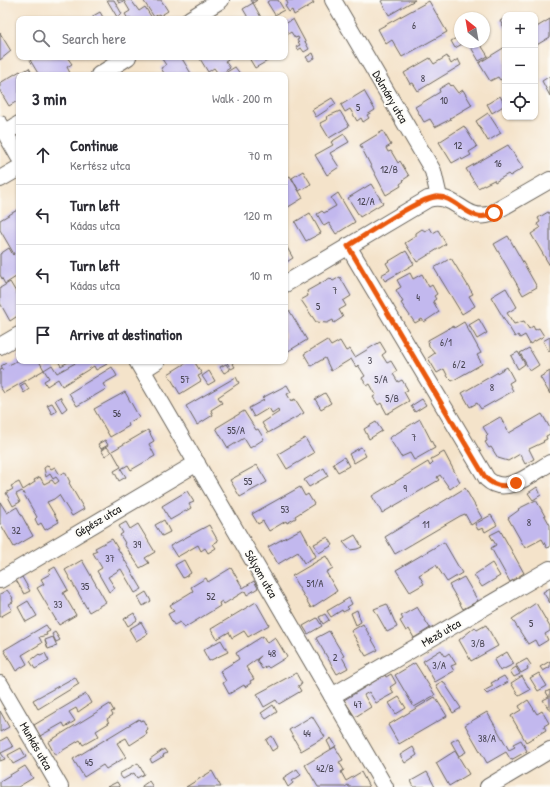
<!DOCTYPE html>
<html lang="en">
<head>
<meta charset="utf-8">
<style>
	:root { --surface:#fff; --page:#f2f2f3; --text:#2b2b33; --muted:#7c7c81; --line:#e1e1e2 }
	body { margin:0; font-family:"Patrick Hand",sans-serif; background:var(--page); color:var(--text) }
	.controls { position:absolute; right:12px; top:12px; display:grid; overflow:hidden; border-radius:8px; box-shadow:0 1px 3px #0004 }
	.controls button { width:36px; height:36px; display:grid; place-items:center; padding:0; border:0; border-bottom:1px solid var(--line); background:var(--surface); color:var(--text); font:20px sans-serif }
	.compass { position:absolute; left:454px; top:12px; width:36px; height:36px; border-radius:50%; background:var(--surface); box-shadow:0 1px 3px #0004; rotate:329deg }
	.stop { position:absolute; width:12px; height:12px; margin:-9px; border:3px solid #ea580c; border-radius:50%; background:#fff }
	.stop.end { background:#ea580c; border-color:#fff; box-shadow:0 1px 4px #0008 }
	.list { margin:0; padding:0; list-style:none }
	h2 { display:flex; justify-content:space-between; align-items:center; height:52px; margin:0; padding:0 16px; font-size:17px }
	h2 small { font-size:13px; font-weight:400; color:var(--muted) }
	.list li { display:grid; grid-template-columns:26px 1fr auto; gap:12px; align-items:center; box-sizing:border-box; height:60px; padding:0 16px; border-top:1px solid var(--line) }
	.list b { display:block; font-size:15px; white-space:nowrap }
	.list p { margin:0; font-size:13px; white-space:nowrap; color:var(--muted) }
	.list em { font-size:13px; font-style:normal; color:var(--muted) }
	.icon { flex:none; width:22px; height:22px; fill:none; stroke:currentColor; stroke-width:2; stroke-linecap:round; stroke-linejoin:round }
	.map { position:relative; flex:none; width:550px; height:787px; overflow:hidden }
	.search { position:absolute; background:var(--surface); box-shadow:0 1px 3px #0004; left:16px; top:16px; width:272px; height:44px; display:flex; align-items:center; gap:10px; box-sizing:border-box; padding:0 14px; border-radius:8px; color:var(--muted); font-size:15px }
	.panel { position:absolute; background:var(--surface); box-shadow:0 1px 3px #0004; left:16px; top:72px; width:272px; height:292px; border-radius:8px }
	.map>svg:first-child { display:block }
</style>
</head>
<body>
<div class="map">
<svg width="550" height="787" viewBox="0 0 550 787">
	<rect width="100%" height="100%" fill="#fdfcf7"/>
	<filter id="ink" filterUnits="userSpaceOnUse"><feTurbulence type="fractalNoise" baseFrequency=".025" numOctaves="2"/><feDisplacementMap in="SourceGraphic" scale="8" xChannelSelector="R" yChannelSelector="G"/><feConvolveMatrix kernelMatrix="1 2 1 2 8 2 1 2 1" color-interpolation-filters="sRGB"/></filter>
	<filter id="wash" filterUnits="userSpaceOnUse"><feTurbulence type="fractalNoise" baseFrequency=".012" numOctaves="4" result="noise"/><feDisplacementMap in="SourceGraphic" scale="16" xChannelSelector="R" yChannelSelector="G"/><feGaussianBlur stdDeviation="0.9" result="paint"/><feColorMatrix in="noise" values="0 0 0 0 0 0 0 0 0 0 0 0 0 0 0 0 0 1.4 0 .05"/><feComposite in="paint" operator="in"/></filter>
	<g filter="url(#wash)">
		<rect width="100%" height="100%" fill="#f4e3ca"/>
		<g id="blocks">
			<g fill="#c2b8ee">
				<polygon points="107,0 114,0 122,14 117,17"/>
				<polygon points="117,0 131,0 139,11 145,7 152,18 128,19 125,14 130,11 124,1 119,3"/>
				<polygon points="143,0 161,0 168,11 160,16 159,14 154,17"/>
				<polygon points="251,0 257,0 253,3 262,19 249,19 243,9 253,3"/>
				<polygon points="270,0 278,0 284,10 275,15 267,2"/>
				<polygon points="286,0 312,0 314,3 294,15 292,10 289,12 285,6 288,4"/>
				<polygon points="383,0 415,0 389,15 381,1"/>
				<polygon points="429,1 447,32 402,57 392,40 386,44 378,29"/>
				<polygon points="100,12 104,19 94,19 93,16"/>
				<polygon points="505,18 505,29 500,21"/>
				<polygon points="293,19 309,49 304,52 301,48 298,50 296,47 300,45 297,40 299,39 298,37 295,38 291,32 288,34 285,28 285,24"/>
				<polygon points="550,19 550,37 535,46 535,28"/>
				<polygon points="0,33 11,51 0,60"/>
				<polygon points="460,36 460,42 466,42 455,48 451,41"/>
				<polygon points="473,42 479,42 488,56 479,61 469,44"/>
				<polygon points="505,47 505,77 500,80 498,77 490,81 479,63"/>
				<polygon points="313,53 315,58 309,61 306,57"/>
				<polygon points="447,56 451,64 458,59 461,65 418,91 413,83 410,84 404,73 430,58 434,64"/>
				<polygon points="36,57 37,58 67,57 72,64 67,67 70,73 66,75 39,75 30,60"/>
				<polygon points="166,57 181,57 192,75 165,75 161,68 166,65 162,59"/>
				<polygon points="199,57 232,57 225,61 230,68 219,75 214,68 208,72"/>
				<polygon points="251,57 270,57 271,59 255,68 249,58"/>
				<polygon points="235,67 241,75 222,75"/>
				<polygon points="29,68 33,75 19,75 19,100 9,106 0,91 0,83 20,71 21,73"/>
				<polygon points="550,76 550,96 542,81"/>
				<polygon points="449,83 451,86 452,85 458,93 463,90 472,105 450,118 451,119 435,127 430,119 424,122 415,107 440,92 439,89"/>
				<polygon points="364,91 375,110 367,115 369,118 363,122 361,118 357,121 350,109 345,112 341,105"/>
				<polygon points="500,96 505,105 492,113 487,104"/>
				<polygon points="332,98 336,104 316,117 312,110"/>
				<polygon points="340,111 349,126 329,138 320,123 328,119 326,117"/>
				<polygon points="488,113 501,133 488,141 476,121"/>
				<polygon points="464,126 477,147 469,152 471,155 462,160 461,158 452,163 439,142"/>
				<polygon points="383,131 391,145 386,148 388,152 391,151 398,163 400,161 409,176 403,180 404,181 400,184 401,186 386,195 360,145"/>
				<polygon points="344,134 349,142 330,153 339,167 327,175 315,155 333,145 331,142"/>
				<polygon points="508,145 523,168 510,176 508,174 495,182 494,180 478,188 466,169"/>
				<polygon points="303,171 311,184 299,191 292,178"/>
				<polygon points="285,176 286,178 290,176 303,198 285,209"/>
				<polygon points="371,184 383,203 360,217 348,198"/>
				<polygon points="338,193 355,222 336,234 329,223 324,226 317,214 322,211 324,213 336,206 331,198"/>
				<polygon points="19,209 19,275 5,284 0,275 0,254 9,248 13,255 14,254 0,230 0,220"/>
				<polygon points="548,212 550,215 550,266 531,234 540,228 537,224 540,222 538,218"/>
				<polygon points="310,213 321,233 306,241 295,222"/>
				<polygon points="430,228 433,233 438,230 446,244 417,262 405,243 416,236 416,233 422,229 425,231"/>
				<polygon points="508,236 537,287 523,295 494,244"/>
				<polygon points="285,244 293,258 285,263"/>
				<polygon points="406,251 414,264 385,281 381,275 390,270 386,263"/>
				<polygon points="451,258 473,294 469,296 475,306 462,314 434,268"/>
				<polygon points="410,273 413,279 422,274 429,287 432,285 437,294 434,296 436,299 433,301 439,312 424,322 422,319 415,323 401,303 403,302 396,290 401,287 397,280"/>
				<polygon points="340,277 351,296 343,301 346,306 339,310 343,317 334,323 333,320 327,323 316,322 301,300 308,296 307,291 330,278 333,281"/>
				<polygon points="10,282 19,297 19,315 10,321 0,303 0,288"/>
				<polygon points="506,288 517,307 507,313 514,324 524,321 529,329 533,326 535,330 539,328 544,336 530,344 525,335 520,338 518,335 515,337 491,297"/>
				<polygon points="289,310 307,340 285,353 285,313"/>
				<polygon points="479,319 487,333 477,339 469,325"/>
				<polygon points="464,322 481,353 477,355 482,364 452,381 448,377 444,369 437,373 428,358 435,353 429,346 428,340 453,326 454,328"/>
				<polygon points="550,337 550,351 549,352 543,341"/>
				<polygon points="327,340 331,346 340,341 346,351 350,349 355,357 380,342 386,352 382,355 387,363 391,361 397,371 393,374 398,382 402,380 408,390 404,392 409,401 387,414 381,403 378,405 373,397 376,395 370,384 367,386 362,378 365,376 358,365 356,367 351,359 331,371 325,358 311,366 304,354"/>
				<polygon points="529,348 539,365 530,371 520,353"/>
				<polygon points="518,352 525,364 518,369 511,356"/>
				<polygon points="19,355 19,361 39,361 44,370 52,365 57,373 79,361 106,361 107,364 96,370 94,366 62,386 58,379 47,386 44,381 49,378 44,370 4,393 0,387 0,370 3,369 1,366 6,363 8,365 13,363 19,359 17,357"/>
				<polygon points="58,361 70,361 61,366"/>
				<polygon points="189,361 194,361 202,374 198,376 201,381 180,394 168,374"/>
				<polygon points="226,361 231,361 235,367 231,369"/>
				<polygon points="226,364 230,370 224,373 220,367"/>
				<polygon points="112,367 117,376 103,384 106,389 77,406 69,393"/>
				<polygon points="507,367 514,380 509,383 513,391 481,409 477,403 470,407 462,393"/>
				<polygon points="209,371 215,381 208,385 202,376"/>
				<polygon points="550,371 550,394 540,377"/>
				<polygon points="236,377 239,383 218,397 222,403 211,410 213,415 197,425 186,406"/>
				<polygon points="25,383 29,389 24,393 20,386"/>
				<polygon points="287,385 291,392 287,394 291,401 295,399 304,413 268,433 262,423 279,412 278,409 272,413 269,408 254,417 249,408 264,400 262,398"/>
				<polygon points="125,392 139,417 128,423 129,426 110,437 94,409"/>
				<polygon points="325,393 331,403 321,409 315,399"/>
				<polygon points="60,397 67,408 62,412 55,400"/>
				<polygon points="422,399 426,405 415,412 411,406"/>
				<polygon points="52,403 57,411 52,414 47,405"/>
				<polygon points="244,411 256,430 258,429 264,439 250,448 244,438 228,448 216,428"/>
				<polygon points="542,414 550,428 550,434 546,436 547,439 543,441 544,442 529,449 534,459 525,464 520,454 508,461 498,458 491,447 489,448 485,442 487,441 486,437 488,435 483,427 500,417 509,433"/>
				<polygon points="420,419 435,448 414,460 410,453 401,457 389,438"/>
				<polygon points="376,422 382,431 369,439 364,429"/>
				<polygon points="148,430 154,441 149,444 155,456 131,470 128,465 121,469 126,477 119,481 114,471 121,467 112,451"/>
				<polygon points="305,438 314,453 287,469 278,454"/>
				<polygon points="105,440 108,445 101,449 98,444"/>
				<polygon points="107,447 111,452 105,456 101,450"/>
				<polygon points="361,447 366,456 354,463 349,454"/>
				<polygon points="444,452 460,482 450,489 440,475 437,477 439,480 382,513 372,496 428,462 430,466 433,463 431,459"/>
				<polygon points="344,457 349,466 338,472 333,464"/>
				<polygon points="48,465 51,469 55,467 60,475 65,472 70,482 69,483 84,509 72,516 59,495 54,499 47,502 59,522 45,530 41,523 38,525 35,519 37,517 22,491 16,494 20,502 13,506 6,493 13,489 11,486 19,482 23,490 35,482 34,480 40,477 44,484 52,480 55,484 59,481 56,477 53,479 50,474 46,477 44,468"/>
				<polygon points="257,465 267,482 240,497 230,480"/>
				<polygon points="324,468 328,476 309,487 304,480"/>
				<polygon points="300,487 305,496 308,494 314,504 295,516 296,518 287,523 286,521 269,531 263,521 258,524 252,514"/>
				<polygon points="537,487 541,495 533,500 528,493"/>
				<polygon points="465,488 482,518 471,525 465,514 460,516 395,554 385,537"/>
				<polygon points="187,491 194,502 189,504 191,508 170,520 162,506"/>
				<polygon points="536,500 550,525 550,547 547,548 542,539 525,548 508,518 519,510 518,509"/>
				<polygon points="0,502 7,513 17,507 33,536 14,547 0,523"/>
				<polygon points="491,515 497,525 485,532 483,528 478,530 475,524"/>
				<polygon points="164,520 170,532 162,536 155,525"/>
				<polygon points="126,522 130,529 138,524 155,552 145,558 149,563 140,568 124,544 125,543 120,535 123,533 119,526"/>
				<polygon points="209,525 218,541 213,544 216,548 208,553 205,548 201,551 198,545 177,557 170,546"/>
				<polygon points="301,529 316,556 304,563 298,552 278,564 268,547"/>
				<polygon points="500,530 524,573 510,582 491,548 496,545 490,535"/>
				<polygon points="355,535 362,547 357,549 350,550 343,542"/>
				<polygon points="328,537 333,545 319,553 314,544"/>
				<polygon points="112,539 142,589 135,593 121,569 108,577 115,588 109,592 97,571 102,568 93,553 97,551 95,548"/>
				<polygon points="444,542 462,573 447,582 436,565 419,575 424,584 410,592 396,570"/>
				<polygon points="326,556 333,568 326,572 337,591 311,608 292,576"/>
				<polygon points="82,560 106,602 89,612 65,570"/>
				<polygon points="184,560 191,573 183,578 175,565"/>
				<polygon points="492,563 500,576 482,587 474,575"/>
				<polygon points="55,567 68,590 63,593 76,615 59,625 37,588 44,584 41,579 50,574 48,571"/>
				<polygon points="231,568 243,588 254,581 258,588 247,595 245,591 224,604 222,601 219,603 220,606 184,628 180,622 174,625 168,614 174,611 170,605 193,591 191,587 206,578 208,582"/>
				<polygon points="22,577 30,591 24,594 16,580"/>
				<polygon points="464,577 478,601 463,609 449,585"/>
				<polygon points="550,588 550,603 543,592"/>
				<polygon points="7,590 13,598 12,598 13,602 9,604 12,610 0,617 0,594"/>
				<polygon points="146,592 151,601 143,606 138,597"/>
				<polygon points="349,598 352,604 347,607 349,609 343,612 342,610 331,617 327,611"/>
				<polygon points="28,601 37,616 26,622 18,607"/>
				<polygon points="256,602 269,625 248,637 244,631 232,638 229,632 217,639 211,629"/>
				<polygon points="536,603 550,627 550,631 545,634 548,640 538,646 535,640 528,644 512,619"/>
				<polygon points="387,604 397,627 387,632 374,609"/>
				<polygon points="417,607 430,628 414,638 409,629 406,631 400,621 403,619 401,616"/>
				<polygon points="357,610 361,622 356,625 351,613"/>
				<polygon points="134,613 137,620 128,626 124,619"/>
				<polygon points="325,614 329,620 323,624 319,617"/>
				<polygon points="317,618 322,626 308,634 303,626"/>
				<polygon points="141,622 148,634 136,641 129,629"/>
				<polygon points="363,624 378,650 366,656 351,631"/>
				<polygon points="46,625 50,631 46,633 47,635 39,637 42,643 22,655 27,664 16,671 4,650"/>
				<polygon points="486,625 498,646 471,661 459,640 475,627 477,630"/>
				<polygon points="329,631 344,656 342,657 348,668 337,674 316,638"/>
				<polygon points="55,632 60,640 56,642 52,634"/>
				<polygon points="263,636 267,643 275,637 287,657 269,668 267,666 262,669 257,660 261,656 246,667 254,679 250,681 251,683 245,687 244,685 229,694 223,683 226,681 220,671 239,659 236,653"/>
				<polygon points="53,637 57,646 48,649 45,640"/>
				<polygon points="221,640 228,652 209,661 203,650"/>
				<polygon points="441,650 445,656 449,653 456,664 451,666 454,671 435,682 423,661"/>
				<polygon points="507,652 514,664 500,671 494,660"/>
				<polygon points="45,653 49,661 35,669 30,661 39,654 40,655"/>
				<polygon points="527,659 531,665 527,667 528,669 521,673 516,665"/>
				<polygon points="550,661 550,667 543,671 540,667"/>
				<polygon points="415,663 435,695 414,707 395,675"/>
				<polygon points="516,667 520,674 514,677 510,671"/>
				<polygon points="296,673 302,684 298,686 301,691 279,704 276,700 264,707 257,694"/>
				<polygon points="539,673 547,686 538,691 530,678"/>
				<polygon points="391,674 396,683 390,687 394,693 376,703 369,692 364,695 371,707 355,717 344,700 385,675 386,677"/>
				<polygon points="504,676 508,682 487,694 484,691 493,686 491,683"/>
				<polygon points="522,676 530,690 519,696 511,683"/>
				<polygon points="75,677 79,684 38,709 33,700"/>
				<polygon points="443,681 461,708 453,713 436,685"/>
				<polygon points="550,690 550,711 543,700 549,697 546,692"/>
				<polygon points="86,694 91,703 78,712 76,708 69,712 75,721 65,727 63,723 40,736 34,725"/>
				<polygon points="399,697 406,708 396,714 389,703"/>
				<polygon points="435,697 447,716 399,744 388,725"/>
				<polygon points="528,700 537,714 542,711 549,723 544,726 546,730 526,742 511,716 521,710 519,706"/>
				<polygon points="110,704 114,711 111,712 113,715 107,719 109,723 96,731 99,736 83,745 80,740 55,755 48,742"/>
				<polygon points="273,705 277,712 266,719 261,713"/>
				<polygon points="0,711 9,727 0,732"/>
				<polygon points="487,712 509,750 515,747 513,744 521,740 527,751 511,760 506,752 487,763 465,725"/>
				<polygon points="312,716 325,737 301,751 289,730"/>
				<polygon points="139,719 140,721 143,720 148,729 146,731 147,734 130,745 126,738 117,743 126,757 106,769 103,765 84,777 73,759"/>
				<polygon points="272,736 278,747 272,751 266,740"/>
				<polygon points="7,737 13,747 1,753 5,759 0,761 0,741"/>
				<polygon points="331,738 336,746 331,749 327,741"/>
				<polygon points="458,738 466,752 459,756 451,742"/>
				<polygon points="335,747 343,760 339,762 344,770 341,772 346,781 361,772 369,787 349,787 348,785 345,787 318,787 305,765"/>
				<polygon points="413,747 417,755 405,763 400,755"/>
				<polygon points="21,748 26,757 13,764 8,755"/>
				<polygon points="164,749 167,753 163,755 164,756 152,763 150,759"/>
				<polygon points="455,751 469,774 449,786 436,763"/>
				<polygon points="138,763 144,774 137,778 134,773 123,779 119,774"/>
				<polygon points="25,766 33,778 18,787 0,787 0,781"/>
				<polygon points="297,769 301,775 292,781 293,783 288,787 283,778"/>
				<polygon points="212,771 221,787 186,787"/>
				<polygon points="427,772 435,787 414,787 411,781"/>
				<polygon points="149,781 153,787 142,787 142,786"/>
				<polygon points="117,782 120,787 107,787"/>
			</g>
		</g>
	</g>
	<g filter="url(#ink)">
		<use href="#blocks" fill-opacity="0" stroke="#686259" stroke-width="1"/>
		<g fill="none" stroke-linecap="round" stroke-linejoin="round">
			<defs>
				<g id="minor">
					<polyline points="333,0 433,171 439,197"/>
					<polyline points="190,19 221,0"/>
					<polyline points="99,75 128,57"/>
					<polyline points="0,124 19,157"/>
					<polyline points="5,133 19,124"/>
					<polyline points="0,179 19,168"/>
					<path d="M348,246L487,479C506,497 532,473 550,463"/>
					<path d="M285,284L428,199C456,191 464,223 491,214L550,180"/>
					<polyline points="0,346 19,335"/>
					<polyline points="137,361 385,787"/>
					<polyline points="143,370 157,361"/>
					<polyline points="0,580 197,463"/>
					<polyline points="0,684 60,787"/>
					<polyline points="332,696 550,569"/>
					<polyline points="488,787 550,750"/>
				</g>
			</defs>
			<use href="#minor" stroke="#686259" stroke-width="18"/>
			<use href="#minor" stroke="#fff" stroke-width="16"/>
		</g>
	</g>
	<g fill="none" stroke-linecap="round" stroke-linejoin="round" filter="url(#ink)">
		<path stroke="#ea580c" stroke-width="5" d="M494,213C470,227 457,194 435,197C416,200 367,234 348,246L485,477C494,487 504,488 516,483"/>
	</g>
	<g text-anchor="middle" stroke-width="4" stroke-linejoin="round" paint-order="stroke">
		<g font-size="10" fill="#464350">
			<text x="414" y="29">6</text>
			<text x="423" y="82">8</text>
			<text x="444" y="104">10</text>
			<text x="358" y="111">5</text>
			<text x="458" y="149">12</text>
			<text x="498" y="167">16</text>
			<text x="389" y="173">12/B</text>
			<text x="366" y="205">12/A</text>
			<text x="335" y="294">7</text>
			<text x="418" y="301">4</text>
			<text x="318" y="310">5</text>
			<text x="446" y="346">6/1</text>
			<text x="370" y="364">3</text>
			<text x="459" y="368">6/2</text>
			<text x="185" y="383">57</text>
			<text x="381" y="383">5/A</text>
			<text x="492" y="391">8</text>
			<text x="392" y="402">5/B</text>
			<text x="117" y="417">56</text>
			<text x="236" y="434">55/A</text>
			<text x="414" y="441">7</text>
			<text x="248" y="485">55</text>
			<text x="405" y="492">9</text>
			<text x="285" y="513">53</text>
			<text x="529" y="526">8</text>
			<text x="426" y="528">11</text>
			<text x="16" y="534">32</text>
			<text x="137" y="548">39</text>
			<text x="110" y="562">37</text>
			<text x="315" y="587">51/A</text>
			<text x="85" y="590">35</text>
			<text x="211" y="600">52</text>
			<text x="58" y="608">33</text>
			<text x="531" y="627">5</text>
			<text x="478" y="647">3/B</text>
			<text x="272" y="657">48</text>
			<text x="335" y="661">2</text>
			<text x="439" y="669">3/A</text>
			<text x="358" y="708">47</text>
			<text x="307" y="737">44</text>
			<text x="487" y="742">38/A</text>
			<text x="89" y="766">45</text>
			<text x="325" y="772">42/B</text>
		</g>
		<g font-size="12" fill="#1c1c1c" stroke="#fdfcf7">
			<text transform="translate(390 97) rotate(60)" y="4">Dolmány utca</text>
			<text transform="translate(98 521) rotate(-31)" y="4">Gépész utca</text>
			<text transform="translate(261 574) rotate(60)" y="4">Sólyom utca</text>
			<text transform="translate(441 633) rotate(-30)" y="4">Mező utca</text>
			<text transform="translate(36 746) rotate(60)" y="4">Munkás utca</text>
		</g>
	</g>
</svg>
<div class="controls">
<button>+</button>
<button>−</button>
<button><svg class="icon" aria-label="locate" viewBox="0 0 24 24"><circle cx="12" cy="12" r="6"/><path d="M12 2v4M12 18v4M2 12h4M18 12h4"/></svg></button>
</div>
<svg class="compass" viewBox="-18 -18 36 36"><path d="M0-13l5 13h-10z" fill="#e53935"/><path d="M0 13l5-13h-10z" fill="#7c7c81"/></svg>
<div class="stop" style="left:494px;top:213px"></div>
<div class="stop end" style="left:516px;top:483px"></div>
<div class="search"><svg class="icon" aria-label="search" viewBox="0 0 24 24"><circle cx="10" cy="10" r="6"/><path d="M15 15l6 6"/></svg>Search here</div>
<section class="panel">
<h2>3 min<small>Walk · 200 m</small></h2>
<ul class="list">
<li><svg class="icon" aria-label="ahead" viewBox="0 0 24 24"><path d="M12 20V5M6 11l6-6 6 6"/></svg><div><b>Continue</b><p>Kertész utca</p></div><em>70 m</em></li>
<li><svg class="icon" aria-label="left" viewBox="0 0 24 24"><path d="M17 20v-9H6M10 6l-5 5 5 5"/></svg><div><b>Turn left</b><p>Kádas utca</p></div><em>120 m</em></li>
<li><svg class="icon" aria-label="left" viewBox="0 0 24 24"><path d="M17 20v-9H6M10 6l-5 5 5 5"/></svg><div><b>Turn left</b><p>Kádas utca</p></div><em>10 m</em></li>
<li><svg class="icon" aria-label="arrive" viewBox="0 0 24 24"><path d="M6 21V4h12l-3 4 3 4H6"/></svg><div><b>Arrive at destination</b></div></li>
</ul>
</section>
</div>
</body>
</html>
